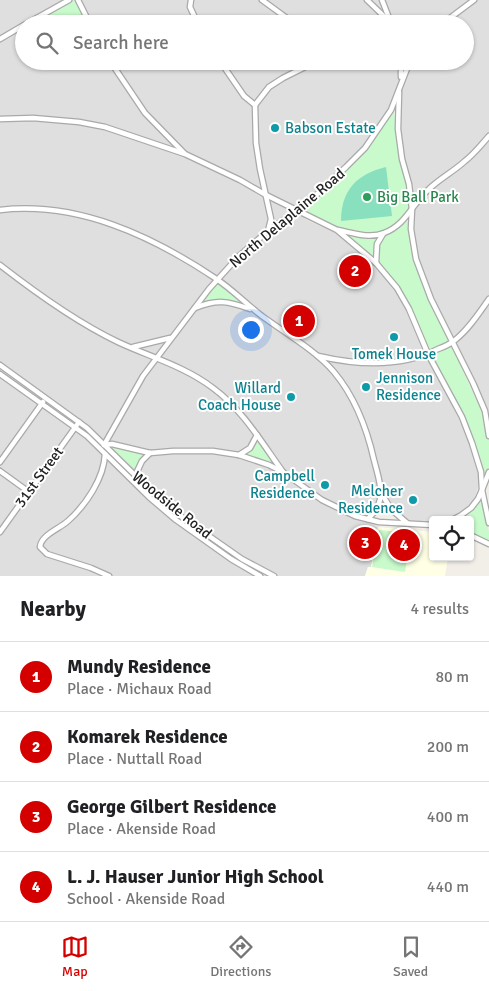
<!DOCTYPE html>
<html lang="en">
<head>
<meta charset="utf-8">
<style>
	:root { --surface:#fff; --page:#f2f2f2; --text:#202124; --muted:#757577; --line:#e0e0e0; --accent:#d40000 }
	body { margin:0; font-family:Signika,sans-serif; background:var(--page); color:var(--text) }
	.controls { position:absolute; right:15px; bottom:15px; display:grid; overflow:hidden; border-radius:5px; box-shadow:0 1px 4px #0004 }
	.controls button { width:45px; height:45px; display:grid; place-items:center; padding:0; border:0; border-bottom:1px solid var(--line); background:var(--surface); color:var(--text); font:25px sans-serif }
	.you { position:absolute; left:250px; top:329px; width:18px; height:18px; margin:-12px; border:4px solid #fff; border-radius:50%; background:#1a73e8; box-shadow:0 0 0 8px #1a73e833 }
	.badge { display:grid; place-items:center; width:32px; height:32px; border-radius:50%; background:var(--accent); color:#fff; font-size:16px; font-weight:700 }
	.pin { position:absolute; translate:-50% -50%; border:2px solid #fff; box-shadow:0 1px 5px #0006 }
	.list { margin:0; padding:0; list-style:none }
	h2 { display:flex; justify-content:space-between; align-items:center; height:65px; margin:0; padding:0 20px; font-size:21px }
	h2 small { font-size:16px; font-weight:400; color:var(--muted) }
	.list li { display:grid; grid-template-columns:32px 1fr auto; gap:15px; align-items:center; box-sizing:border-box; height:70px; padding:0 20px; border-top:1px solid var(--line) }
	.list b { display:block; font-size:19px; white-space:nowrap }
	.list p { margin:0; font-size:16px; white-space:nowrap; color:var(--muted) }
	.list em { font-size:16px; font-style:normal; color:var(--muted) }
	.icon { flex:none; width:28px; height:28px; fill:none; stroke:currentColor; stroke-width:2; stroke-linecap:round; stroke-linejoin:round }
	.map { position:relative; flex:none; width:489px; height:576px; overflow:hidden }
	.search { position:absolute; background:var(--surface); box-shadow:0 1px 4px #0004; left:15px; right:15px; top:15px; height:55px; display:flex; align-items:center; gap:12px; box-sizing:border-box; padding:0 18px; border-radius:28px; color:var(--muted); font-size:19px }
	.sheet { height:345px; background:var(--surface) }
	nav { display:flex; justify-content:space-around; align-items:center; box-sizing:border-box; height:70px; border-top:1px solid var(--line); background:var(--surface); font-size:14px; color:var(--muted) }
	nav a { display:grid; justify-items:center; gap:2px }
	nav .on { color:var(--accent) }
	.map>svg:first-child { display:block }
</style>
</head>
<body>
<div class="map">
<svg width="489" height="576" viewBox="0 0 489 576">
	<rect width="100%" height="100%" fill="#f2efe9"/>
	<path fill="#e0dfdf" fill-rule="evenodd" d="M0,0H489V412L439,310L426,279L417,252L414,226L415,210L413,195L403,153L400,128V105H390L379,124L362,148L315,192L300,205L305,219L337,234L345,240L387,278L400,297L423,349L470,441L479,475V484L474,500L467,509L455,516L444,520H433V522L430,523L410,522L401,517L391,507L385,496L378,499L377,505L368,515L367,522L378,527L371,568L368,567L365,576H0ZM24,24H465V61H24Z"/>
	<polygon fill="#ffffe5" points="378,527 433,532 433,557 448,557 445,576 365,576 368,567 371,567"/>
	<g fill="#c8facc">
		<polygon points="75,0 78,2 87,24 78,24 58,18 44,18"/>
		<polygon points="394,110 396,141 409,201 408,212 396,225 375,233 343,229 309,214 307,211 308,206 358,159 370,146"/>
		<path d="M406,221L409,222L411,249L418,273L481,410L489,419V467L485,475L463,415L427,346L405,296L380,264L349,237L350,235C375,238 387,237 406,221Z"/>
		<polygon points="217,284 219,285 244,304 220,299 201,303"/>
		<polygon points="257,442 258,442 274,466 247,455 247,453"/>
		<polygon points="112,446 143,454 144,456 136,467 133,468 111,448"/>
		<polygon points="479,502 482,503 489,532 489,541 470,533 470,520 457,520 468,513"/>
		<polygon points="379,530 411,533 405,572 372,567"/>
	</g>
	<path fill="#88e0be" d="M386,167L392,216L341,221C341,190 357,174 386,167Z"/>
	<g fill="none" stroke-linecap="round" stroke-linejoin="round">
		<defs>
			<g id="minor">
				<polyline points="78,0 90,24"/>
				<polyline points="191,0 190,7 198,24"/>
				<polyline points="262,0 295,24"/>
				<polyline points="367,0 392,24"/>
				<polyline points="382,0 389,18"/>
				<polyline points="31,22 59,20 72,24"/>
				<polyline points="26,24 69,0"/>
				<polyline points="442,24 474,0"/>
				<polyline points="0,39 24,25"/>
				<polyline points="110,61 145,113 184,153"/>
				<polyline points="220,61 244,96 255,105"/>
				<polyline points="401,77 401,61"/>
				<polyline points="399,92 398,129 402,159 409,184 412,209 411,229 416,259 431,299 473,383 485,411 489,436"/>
				<polyline points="0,119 33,118 79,122 105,127 185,154 240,180 266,195 337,230 376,263 397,288 409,309 428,354 462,417 472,443 481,472 482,490 478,499 471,508 460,516 452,520"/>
				<path d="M0,210C78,201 152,236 215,278C232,289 246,304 262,316C285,333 315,350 334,372C355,397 367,429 374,460C380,484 388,500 368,519"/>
				<path d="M338,230C353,233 370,239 384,233C406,225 412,204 428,190C439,179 453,172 465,161C474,154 481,145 489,136"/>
				<polyline points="268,231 271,219 260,169 256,143 255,105 269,87 283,78 309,65 311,61"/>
				<polyline points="376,263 377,244 383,234"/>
				<path d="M0,265C36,293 76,322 118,342C150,357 184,366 213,388C243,410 262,443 283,472"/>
				<path d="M195,308C217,299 228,301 250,309"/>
				<polyline points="133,347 170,338"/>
				<path d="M318,356C357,365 401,368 438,349C444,347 450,344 455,340C469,329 479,313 489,299"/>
				<polyline points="0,365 87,428 148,488 182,517 242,559 274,576"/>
				<polyline points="0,374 87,436 149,497 176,520 231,559 260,576"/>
				<polyline points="104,445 143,376 209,289 238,257 268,231 312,199 346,167 365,148 391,110 410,61"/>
				<polyline points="104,445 112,444 150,453 173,451 213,451 239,455 269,465 283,472 322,500 355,516 379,522 433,525"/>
				<path d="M105,454C104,478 86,505 68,521C59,529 41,535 40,547L47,554L91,568L109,576"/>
				<polyline points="239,455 250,448 257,435"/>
				<polyline points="0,462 43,402"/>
				<polyline points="0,471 29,492"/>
				<polyline points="489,472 482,490 489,523"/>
				<polyline points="134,478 142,461 150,453"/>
				<polyline points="383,496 391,509 407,523"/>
				<polyline points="0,532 79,422"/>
				<polyline points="470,535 489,544"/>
			</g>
		</defs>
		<use href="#minor" stroke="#a9a9a9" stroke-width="7"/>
		<use href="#minor" stroke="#fff" stroke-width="4.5"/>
	</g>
	<g fill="#0f9aa8" stroke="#fff" stroke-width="2">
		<circle cx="275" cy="128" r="5"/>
		<circle cx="394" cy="337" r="5"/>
		<circle cx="366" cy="387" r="5"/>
		<circle cx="291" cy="397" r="5"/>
		<circle cx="325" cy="485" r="5"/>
		<circle cx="413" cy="500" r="5"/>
	</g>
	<circle fill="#2e9e5b" stroke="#fff" stroke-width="2" cx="367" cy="197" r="5"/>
	<g text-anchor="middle" stroke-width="4" stroke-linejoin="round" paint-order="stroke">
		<g font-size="15" fill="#0d838f" stroke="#fff" text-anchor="end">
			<text x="285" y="133" text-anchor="start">Babson Estate</text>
			<text x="394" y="359" text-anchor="middle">Tomek House</text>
			<text x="376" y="383" text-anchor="start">Jennison<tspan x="376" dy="17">Residence</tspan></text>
			<text x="281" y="393">Willard<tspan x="281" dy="17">Coach House</tspan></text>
			<text x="315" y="481">Campbell<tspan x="315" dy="17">Residence</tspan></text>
			<text x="403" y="496">Melcher<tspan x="403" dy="17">Residence</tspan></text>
		</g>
		<g font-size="15" fill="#27864d" stroke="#fff" text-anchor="start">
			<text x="377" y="202">Big Ball Park</text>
		</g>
		<g font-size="15" fill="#222" stroke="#fff">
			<text transform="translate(287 218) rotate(-40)" y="5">North Delaplaine Road</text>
			<text transform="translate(39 477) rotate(-54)" y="5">31st Street</text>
			<text transform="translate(172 505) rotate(39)" y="5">Woodside Road</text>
		</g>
	</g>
</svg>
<div class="controls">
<button><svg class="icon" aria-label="locate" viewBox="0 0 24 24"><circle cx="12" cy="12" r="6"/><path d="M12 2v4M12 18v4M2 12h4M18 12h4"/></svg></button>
</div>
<div class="you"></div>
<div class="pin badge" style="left:299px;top:321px">1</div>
<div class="pin badge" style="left:355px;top:271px">2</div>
<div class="pin badge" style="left:365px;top:543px">3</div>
<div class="pin badge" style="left:404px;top:545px">4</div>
<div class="search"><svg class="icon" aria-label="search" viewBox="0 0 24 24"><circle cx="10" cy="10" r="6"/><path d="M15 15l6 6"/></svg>Search here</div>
</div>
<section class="sheet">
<h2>Nearby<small>4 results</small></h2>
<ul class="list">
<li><span class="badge">1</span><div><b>Mundy Residence</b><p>Place · Michaux Road</p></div><em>80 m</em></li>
<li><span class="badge">2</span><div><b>Komarek Residence</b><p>Place · Nuttall Road</p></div><em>200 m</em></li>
<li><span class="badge">3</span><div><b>George Gilbert Residence</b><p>Place · Akenside Road</p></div><em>400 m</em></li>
<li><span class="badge">4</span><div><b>L. J. Hauser Junior High School</b><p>School · Akenside Road</p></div><em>440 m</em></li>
</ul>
</section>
<nav>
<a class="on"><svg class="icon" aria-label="map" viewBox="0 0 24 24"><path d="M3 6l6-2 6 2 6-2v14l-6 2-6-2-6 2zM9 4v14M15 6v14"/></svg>Map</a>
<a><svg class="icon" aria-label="directions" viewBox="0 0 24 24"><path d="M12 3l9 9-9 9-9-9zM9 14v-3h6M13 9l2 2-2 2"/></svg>Directions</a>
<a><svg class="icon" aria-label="saved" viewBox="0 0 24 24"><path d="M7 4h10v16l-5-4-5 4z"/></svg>Saved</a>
</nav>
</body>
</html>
